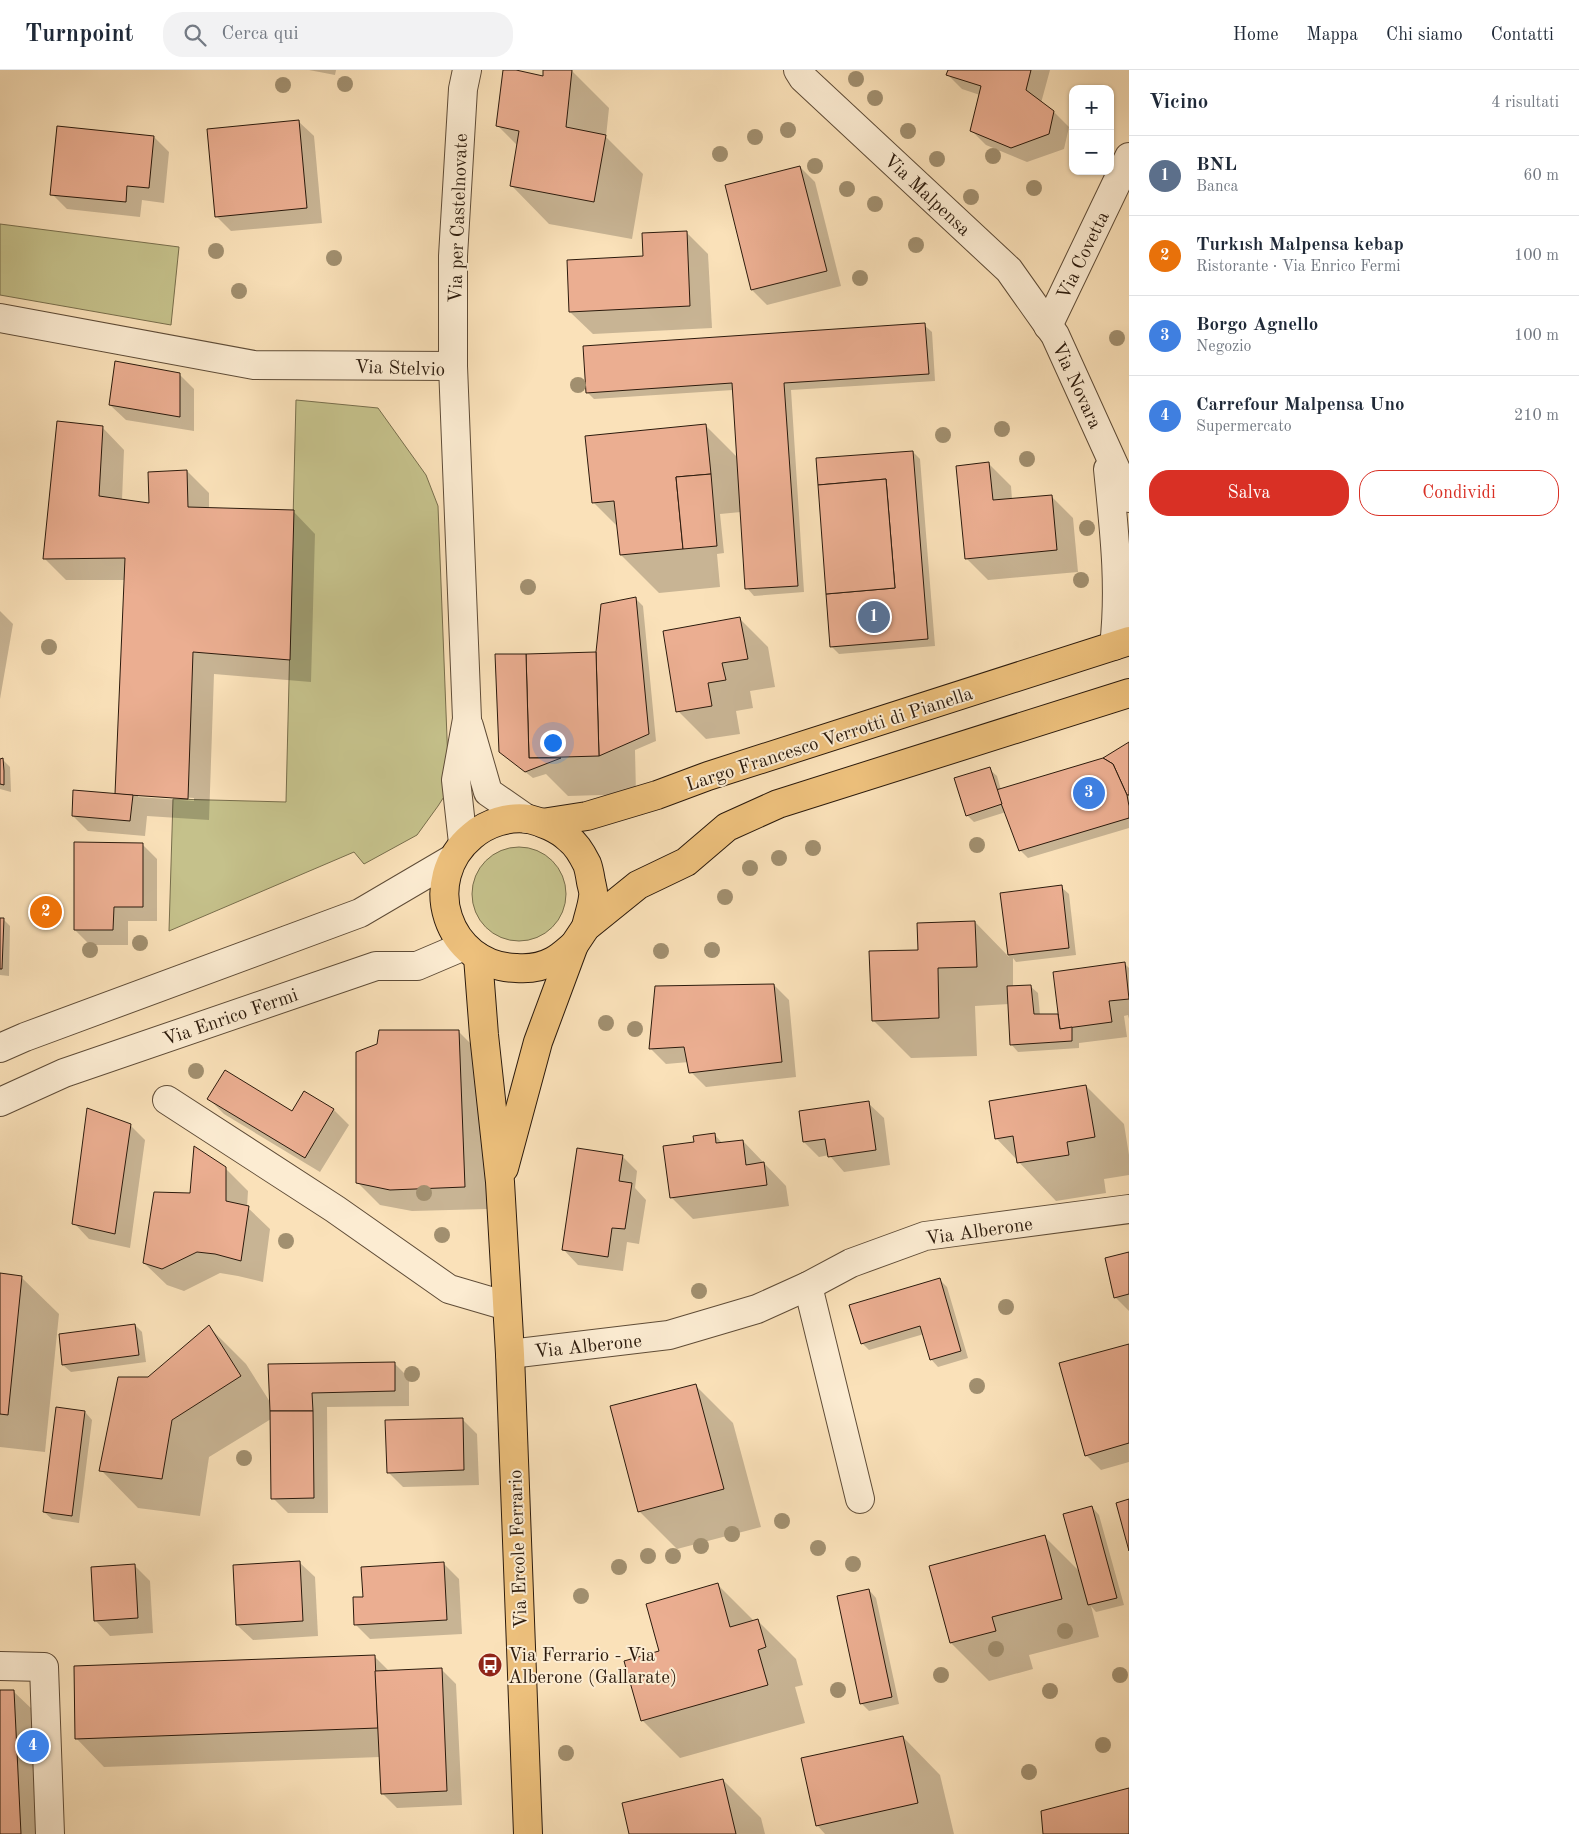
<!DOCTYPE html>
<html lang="it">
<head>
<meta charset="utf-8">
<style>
	:root { --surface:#fff; --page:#f2f2f3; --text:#1f2937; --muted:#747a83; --line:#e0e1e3; --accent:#d93025 }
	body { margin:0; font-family:"Old Standard TT",serif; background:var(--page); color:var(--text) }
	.controls { position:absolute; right:15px; top:15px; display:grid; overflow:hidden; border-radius:10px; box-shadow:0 1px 4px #0004 }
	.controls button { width:45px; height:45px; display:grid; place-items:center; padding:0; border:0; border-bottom:1px solid var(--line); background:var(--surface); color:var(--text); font:25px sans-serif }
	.you { position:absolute; left:552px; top:672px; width:18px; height:18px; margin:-12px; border:4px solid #fff; border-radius:50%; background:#1a73e8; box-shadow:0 0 0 8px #1a73e833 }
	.badge { display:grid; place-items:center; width:32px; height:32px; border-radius:50%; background:var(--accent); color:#fff; font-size:16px; font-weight:700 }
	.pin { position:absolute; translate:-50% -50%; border:2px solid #fff; box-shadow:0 1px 5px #0006 }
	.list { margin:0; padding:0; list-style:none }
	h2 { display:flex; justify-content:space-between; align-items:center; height:65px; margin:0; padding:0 20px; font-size:21px }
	h2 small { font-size:16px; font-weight:400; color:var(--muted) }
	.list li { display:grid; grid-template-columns:32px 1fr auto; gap:15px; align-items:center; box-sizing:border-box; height:80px; padding:0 20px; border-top:1px solid var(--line) }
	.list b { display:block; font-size:19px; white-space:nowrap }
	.list p { margin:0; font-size:16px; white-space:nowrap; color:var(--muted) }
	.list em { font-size:16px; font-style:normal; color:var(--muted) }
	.actions { display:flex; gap:10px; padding:15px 20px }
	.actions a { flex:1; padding:11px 0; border:1px solid var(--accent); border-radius:20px; text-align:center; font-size:18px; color:var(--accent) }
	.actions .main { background:var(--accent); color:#fff }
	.icon { flex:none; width:28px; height:28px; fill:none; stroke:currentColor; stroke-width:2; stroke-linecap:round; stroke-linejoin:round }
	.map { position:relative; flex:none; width:1129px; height:1764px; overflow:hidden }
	header { display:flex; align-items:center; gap:30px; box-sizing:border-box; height:70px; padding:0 25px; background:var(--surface); border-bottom:1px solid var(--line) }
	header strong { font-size:24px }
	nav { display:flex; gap:28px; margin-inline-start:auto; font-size:18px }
	.search { width:350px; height:45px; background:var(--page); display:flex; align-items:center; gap:12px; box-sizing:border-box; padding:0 18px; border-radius:20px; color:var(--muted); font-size:19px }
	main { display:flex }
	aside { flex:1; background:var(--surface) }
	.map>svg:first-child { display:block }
</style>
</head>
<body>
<header>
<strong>Turnpoint</strong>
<div class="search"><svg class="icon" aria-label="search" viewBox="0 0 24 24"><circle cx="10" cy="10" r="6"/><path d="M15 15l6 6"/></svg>Cerca qui</div>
<nav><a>Home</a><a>Mappa</a><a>Chi siamo</a><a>Contatti</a></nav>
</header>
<main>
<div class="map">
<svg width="1129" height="1764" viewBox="0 0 1129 1764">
	<rect width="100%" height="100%" fill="#fae1b9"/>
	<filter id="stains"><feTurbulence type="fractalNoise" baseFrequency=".004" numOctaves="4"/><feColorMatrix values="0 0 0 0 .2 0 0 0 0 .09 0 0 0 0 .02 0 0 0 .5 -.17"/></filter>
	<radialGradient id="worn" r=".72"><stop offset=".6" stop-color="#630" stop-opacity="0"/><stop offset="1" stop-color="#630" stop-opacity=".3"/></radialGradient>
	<g fill="#c5c18b" stroke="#786e4c">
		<polygon points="0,154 179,177 171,255 0,225"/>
		<polygon points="296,330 378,338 426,405 438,436 449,719 438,736 417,765 364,794 354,782 169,861 173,729 286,732"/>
		<circle cx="519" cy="824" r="47"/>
	</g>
	<g fill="#0003" fill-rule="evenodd">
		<polygon points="309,0 336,0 335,5"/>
		<polygon points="504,0 544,7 544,0 571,0 609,38 606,67 643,104 632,169 549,154 512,116 518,76 498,56"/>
		<polygon points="949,0 1050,0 1041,33 1054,42 1069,57 1064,79 1027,92 986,75 971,60 980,25 962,19 947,4"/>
		<polygon points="298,51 314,66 322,153 231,161 216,146"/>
		<polygon points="154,67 169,82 164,133 142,130 140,147 67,139 52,124"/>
		<polygon points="800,97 815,112 841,216 767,235 752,220"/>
		<polygon points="686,162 708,184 712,258 593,264 570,242 644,187"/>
		<polygon points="924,255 932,262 935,311 791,320 804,522 754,526 747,518 741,442 720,444 724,483 717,484 720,517 659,523 621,485 618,457 593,432 705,355 738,388 733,320 594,329 587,322"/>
		<polygon points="179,304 194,319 194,361 126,350 110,335"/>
		<path d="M102,357L124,380L122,430L150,434L187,401L209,423V438L293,441L315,464L311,612L214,604L209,750L147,746L145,766L88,761L73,746L116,725L125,510H66L44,488ZM138,724L194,728V731L138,727Z"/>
		<polygon points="913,382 920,389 935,576 839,584 832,577"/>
		<polygon points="989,394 1011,416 1012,430 1051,426 1073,448 1078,502 988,510 966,488"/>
		<polygon points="636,529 643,536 656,671 635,680 636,724 568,726 546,704 533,708 500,682 597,583"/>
		<polygon points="0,541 13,554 0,629"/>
		<polygon points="740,549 768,577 775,617 750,621 753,638 736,641 740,664 706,669 678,641"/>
		<polygon points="1129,673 1129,758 1028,788 1021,781 1006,742 974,752 967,745 989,699 997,706 1001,720 1103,689"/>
		<polygon points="0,690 3,690 10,697 11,722 0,719"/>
		<polygon points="142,774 157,789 157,851 128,851 128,875 90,875 75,860"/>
		<polygon points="1061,817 1069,824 1076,885 1016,892 1013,888 1013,917 1030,916 1038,923 1040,945 1060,945 1125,894 1129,898 1129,949 1128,945 1124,946 1127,967 1079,973 1079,978 1018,982 1011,974 1009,934 975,936 977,986 911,988 873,950 919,881 975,852 1009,887 1002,824"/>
		<polygon points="0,849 3,849 10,856 9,906 0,905"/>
		<polygon points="774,915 789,930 796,1007 706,1017 691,1002 689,992 666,994 651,979"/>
		<polygon points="458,961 480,983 487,1139 412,1141 380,1135 358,1113"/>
		<polygon points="1086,1016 1124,1054 1129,1085 1129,1105 1104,1109 1106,1123 1056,1131 996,1068"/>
		<polygon points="305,1023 334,1040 349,1055 320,1102 224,1044 209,1029 293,1043"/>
		<polygon points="868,1033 884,1048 890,1095 844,1102 829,1085 819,1087 804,1072"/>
		<polygon points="130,1055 145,1070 130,1178 89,1169 74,1153"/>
		<polygon points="714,1064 723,1074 743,1071 786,1116 789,1136 693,1149 671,1127 696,1073"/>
		<polygon points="622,1086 637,1101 635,1118 646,1130 639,1174 627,1172 623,1201 578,1195 563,1179"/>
		<polygon points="225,1098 248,1121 247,1137 270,1159 263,1212 238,1206 220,1203 184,1221 167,1215 144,1193 191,1124"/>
		<polygon points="1129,1183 1129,1241 1115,1227"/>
		<polygon points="0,1204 21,1207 59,1244 45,1382 0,1377"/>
		<polygon points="940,1210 947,1217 968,1288 938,1297 931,1289 924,1264 869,1280 862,1273"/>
		<polygon points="135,1255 142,1262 146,1292 71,1302 63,1295"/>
		<polygon points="208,1256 246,1294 270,1332 394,1293 409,1308 409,1336 327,1337 328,1443 288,1443 273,1428 271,1349 209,1387 200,1446 138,1438 101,1400 149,1308"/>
		<polygon points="1129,1275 1129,1392 1101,1400 1086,1385"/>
		<polygon points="695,1315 733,1353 761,1457 677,1479 640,1442"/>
		<polygon points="85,1342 92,1350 79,1453 52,1449 44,1442"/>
		<polygon points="462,1349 477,1364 479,1415 403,1417 388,1402"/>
		<polygon points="1092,1437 1099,1445 1124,1535 1096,1542 1091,1536 1099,1567 1029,1585 1033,1599 989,1611 951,1573 931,1496 1044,1466 1080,1502"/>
		<polygon points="299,1492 315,1507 318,1566 253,1570 237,1555"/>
		<polygon points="444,1494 459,1509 462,1564 370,1569 355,1554"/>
		<polygon points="135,1496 150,1511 153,1563 110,1566 95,1550"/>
		<polygon points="718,1515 755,1552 758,1551 796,1589 803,1615 795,1617 805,1653 680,1688 642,1650"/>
		<polygon points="869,1520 876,1528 899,1634 869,1641 861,1633"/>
		<polygon points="374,1586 389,1601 441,1599 456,1614 462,1735 397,1738 382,1723 380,1687 104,1697 76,1668"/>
		<polygon points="0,1621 13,1621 36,1643 42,1764 0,1764"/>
		<polygon points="903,1667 940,1705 954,1764 825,1764 817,1755"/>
		<polygon points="723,1710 761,1748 765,1764 630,1764"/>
	</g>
	<g fill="#ebae91" stroke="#2b1a0c">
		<polygon points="503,0 516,0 543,6 543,0 572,0 566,57 606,65 594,132 510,116 519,61 496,56"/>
		<polygon points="948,0 1031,0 1026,20 1054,41 1049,64 1011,78 970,61 981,16 946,5"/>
		<polygon points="299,50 307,138 215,147 207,59"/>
		<polygon points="57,56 154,66 149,118 127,116 126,132 50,125"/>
		<polygon points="800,96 827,201 751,220 725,115"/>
		<polygon points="687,161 690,236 569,242 567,190 643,186 642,163"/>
		<polygon points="925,253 929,304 784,313 798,516 745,519 732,313 586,323 583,276"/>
		<polygon points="115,291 180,303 180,347 109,335"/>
		<polygon points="57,351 103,356 99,426 149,433 148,402 187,400 188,437 294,440 290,590 193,582 188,729 115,724 125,488 43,489"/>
		<polygon points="706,354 711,404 676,407 683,479 620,485 614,431 592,433 585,366"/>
		<polygon points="913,381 928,569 830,577 826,524 895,518 886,409 818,415 816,388"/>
		<polygon points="989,392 993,430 1052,425 1057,480 965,489 956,396"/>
		<polygon points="711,404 717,476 683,479 676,407"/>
		<polygon points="886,409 895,518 826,524 818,415"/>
		<polygon points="636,527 649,664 599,686 596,582 601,534"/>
		<polygon points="740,547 748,589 722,593 726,610 708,613 712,636 676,642 663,561"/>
		<polygon points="596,582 599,686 529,688 526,584"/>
		<polygon points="495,584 526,584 529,688 561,688 525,702 499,682"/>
		<polygon points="1129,672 1129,725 1127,725 1113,694 1103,688"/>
		<polygon points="3,688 4,701 4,715 0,714 0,689"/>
		<polygon points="1103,688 1113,694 1127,725 1129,736 1129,748 1019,781 996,720"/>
		<polygon points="990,697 1002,734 966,746 954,708"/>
		<polygon points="73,720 133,725 130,751 72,746"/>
		<polygon points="74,772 143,773 143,837 114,837 113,860 74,860"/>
		<polygon points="1062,815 1069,878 1008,885 1000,823"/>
		<polygon points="0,848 4,848 2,899 0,899"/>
		<polygon points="975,851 977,897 938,898 939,948 872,951 869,881 918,880 917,853"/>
		<polygon points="1125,892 1129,929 1109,931 1112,952 1060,959 1053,902"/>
		<polygon points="774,914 782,992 689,1003 684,977 649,979 655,916"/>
		<polygon points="1031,915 1034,944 1058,944 1060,959 1072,957 1072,971 1010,975 1007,916"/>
		<polygon points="379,960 459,960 465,1117 390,1120 356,1113 356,982 377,974"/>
		<polygon points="225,1000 292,1041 304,1021 334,1039 305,1088 207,1029"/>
		<polygon points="1086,1015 1095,1067 1067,1072 1069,1085 1017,1093 1013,1066 995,1069 989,1031"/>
		<polygon points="869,1031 876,1080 828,1087 825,1069 803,1072 799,1041"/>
		<polygon points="87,1038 131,1054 115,1164 72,1154"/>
		<polygon points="715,1063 716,1073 743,1070 746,1095 764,1092 767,1115 670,1128 663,1076 694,1072 693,1066"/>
		<polygon points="194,1076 226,1097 226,1131 249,1136 241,1191 215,1184 197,1182 162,1199 143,1193 154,1122 190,1123"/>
		<polygon points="577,1078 623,1085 619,1111 632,1113 625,1159 612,1158 608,1187 562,1180"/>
		<polygon points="1129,1182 1129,1224 1114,1228 1105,1188"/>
		<polygon points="0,1203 22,1206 8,1345 0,1344"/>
		<polygon points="940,1208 961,1281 930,1290 920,1256 861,1274 849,1235"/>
		<polygon points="135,1254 139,1285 62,1295 59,1264"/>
		<polygon points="209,1255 241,1306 172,1350 162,1409 99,1401 118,1307 148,1307"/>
		<polygon points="1129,1274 1129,1373 1085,1386 1059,1293"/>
		<polygon points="395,1292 395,1321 312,1323 313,1341 270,1341 268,1294"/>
		<polygon points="696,1314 724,1419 638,1442 610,1336"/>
		<polygon points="56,1337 85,1341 72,1446 43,1442"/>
		<polygon points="270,1341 313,1341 314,1428 271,1429"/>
		<polygon points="463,1348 464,1400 387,1403 385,1350"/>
		<polygon points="1129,1429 1129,1481 1116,1433"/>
		<polygon points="1092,1436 1117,1528 1088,1535 1063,1444"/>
		<polygon points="1045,1465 1062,1529 992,1547 996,1561 950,1573 929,1496"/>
		<polygon points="300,1491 303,1551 236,1555 233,1495"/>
		<polygon points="444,1492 447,1550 354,1555 353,1527 363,1527 361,1497"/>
		<polygon points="135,1494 138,1548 94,1551 91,1497"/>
		<polygon points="718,1513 730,1557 758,1549 766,1577 758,1580 768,1615 641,1651 624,1591 659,1581 646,1534"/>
		<polygon points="869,1519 892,1627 860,1634 837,1526"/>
		<polygon points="375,1585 378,1658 75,1669 74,1596"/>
		<polygon points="442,1598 447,1721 381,1724 375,1601"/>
		<polygon points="0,1620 14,1620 21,1764 0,1764"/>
		<polygon points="903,1666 918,1733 816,1756 801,1688"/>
		<polygon points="723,1709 736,1764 629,1764 622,1733"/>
		<polygon points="1129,1718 1129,1764 1043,1764 1041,1741"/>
	</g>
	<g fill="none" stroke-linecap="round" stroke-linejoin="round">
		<defs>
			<g id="minor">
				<polyline points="798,0 803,8 1009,200 1055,265 1129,428"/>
				<polyline points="0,248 254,295 453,296"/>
				<polyline points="1048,256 1129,87"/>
				<path d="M1108,399C1114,459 1121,516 1114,576"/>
				<polyline points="469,656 488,722 527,749"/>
				<polyline points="463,773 456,710 467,649 453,296 453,186 463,19 467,0"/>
				<polyline points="0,978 25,967 360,843 452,789"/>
				<polyline points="167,1030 335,1139 449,1219 507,1236"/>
				<polyline points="0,1032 64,1003 376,896 417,896 464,876"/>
				<polyline points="808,1216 860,1429"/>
				<polyline points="510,1284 669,1265 757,1239 808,1216 851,1193 925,1166 1129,1139"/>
				<polyline points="0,1596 44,1597 50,1764"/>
			</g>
			<g id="major">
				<polyline points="542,753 587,746 657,725 708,706 1129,571"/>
				<path d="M574,875C568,880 561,887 553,891C542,897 528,899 516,898C447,896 419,810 472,766C487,753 509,746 529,749C542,752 559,759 569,769C576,774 583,786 587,794C589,799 590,806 591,812C592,817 594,822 593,827C592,837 588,847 586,857"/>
				<polyline points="478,887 484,965 500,1112 510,1284 528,1764"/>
				<polyline points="504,1098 538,972 574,875 586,857 638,815 686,792 727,757 778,734 1129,623"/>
			</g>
		</defs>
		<use href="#minor" stroke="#5f4c37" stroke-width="30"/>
		<use href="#major" stroke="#2b1a0c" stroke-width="30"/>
		<use href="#minor" stroke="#fcecd2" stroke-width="28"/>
		<use href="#major" stroke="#edc07c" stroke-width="28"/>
	</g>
	<g fill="#a18f6f">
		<circle cx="856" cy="9" r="8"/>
		<circle cx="345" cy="14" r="8"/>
		<circle cx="283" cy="15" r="8"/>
		<circle cx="875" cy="28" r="8"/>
		<circle cx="788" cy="60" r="8"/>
		<circle cx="908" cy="61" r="8"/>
		<circle cx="755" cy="67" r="8"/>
		<circle cx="720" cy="84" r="8"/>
		<circle cx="993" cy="86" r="8"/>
		<circle cx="937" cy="89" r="8"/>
		<circle cx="815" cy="96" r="8"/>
		<circle cx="1034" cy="118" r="8"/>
		<circle cx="847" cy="119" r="8"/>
		<circle cx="971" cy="127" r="8"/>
		<circle cx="875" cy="134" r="8"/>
		<circle cx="916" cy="175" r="8"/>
		<circle cx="216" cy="181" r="8"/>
		<circle cx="334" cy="188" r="8"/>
		<circle cx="860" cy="208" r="8"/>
		<circle cx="239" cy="221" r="8"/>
		<circle cx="1117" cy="268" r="8"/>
		<circle cx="578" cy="315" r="8"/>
		<circle cx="1002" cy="359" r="8"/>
		<circle cx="943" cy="365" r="8"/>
		<circle cx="1027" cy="389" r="8"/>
		<circle cx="1087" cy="458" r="8"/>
		<circle cx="1081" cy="510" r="8"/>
		<circle cx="528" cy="517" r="8"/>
		<circle cx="49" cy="577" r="8"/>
		<circle cx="977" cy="775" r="8"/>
		<circle cx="813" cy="778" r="8"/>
		<circle cx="779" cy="788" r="8"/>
		<circle cx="750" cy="798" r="8"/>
		<circle cx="725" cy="827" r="8"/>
		<circle cx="140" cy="873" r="8"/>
		<circle cx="90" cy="880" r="8"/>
		<circle cx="712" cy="880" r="8"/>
		<circle cx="661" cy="881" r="8"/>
		<circle cx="606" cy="953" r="8"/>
		<circle cx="635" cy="959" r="8"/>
		<circle cx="196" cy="1001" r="8"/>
		<circle cx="424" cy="1123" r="8"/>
		<circle cx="442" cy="1165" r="8"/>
		<circle cx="286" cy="1171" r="8"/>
		<circle cx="699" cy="1221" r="8"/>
		<circle cx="1006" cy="1237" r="8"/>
		<circle cx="412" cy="1304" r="8"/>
		<circle cx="977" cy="1316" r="8"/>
		<circle cx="244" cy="1388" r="8"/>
		<circle cx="782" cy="1451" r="8"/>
		<circle cx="732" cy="1464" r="8"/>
		<circle cx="701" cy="1476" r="8"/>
		<circle cx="818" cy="1478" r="8"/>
		<circle cx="648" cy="1486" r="8"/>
		<circle cx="673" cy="1486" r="8"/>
		<circle cx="853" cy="1494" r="8"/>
		<circle cx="619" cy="1497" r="8"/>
		<circle cx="581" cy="1526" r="8"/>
		<circle cx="1065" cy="1561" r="8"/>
		<circle cx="996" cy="1579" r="8"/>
		<circle cx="941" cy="1605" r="8"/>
		<circle cx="1120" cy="1605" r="8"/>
		<circle cx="838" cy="1620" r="8"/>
		<circle cx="1050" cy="1621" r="8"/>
		<circle cx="1103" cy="1675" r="8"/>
		<circle cx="566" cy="1683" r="8"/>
		<circle cx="1029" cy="1702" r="8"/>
	</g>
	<defs>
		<symbol id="bus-disc" viewBox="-11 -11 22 22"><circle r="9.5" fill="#8f2418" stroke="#fcecd2"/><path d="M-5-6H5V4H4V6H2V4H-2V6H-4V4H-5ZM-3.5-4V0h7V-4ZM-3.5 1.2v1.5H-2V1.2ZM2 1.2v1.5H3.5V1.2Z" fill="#fff"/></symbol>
	</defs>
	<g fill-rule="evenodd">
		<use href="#bus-disc" x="476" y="1581" width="28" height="28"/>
	</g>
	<g text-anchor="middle" stroke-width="4" stroke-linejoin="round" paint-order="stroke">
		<g font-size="19" fill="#2b1a0c" stroke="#fcecd2">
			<text transform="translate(928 124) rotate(43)" y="7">Via Malpensa</text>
			<text transform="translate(457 148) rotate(-88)" y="7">Via per Castelnovate</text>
			<text transform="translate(1082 185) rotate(-64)" y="7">Via Covetta</text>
			<text transform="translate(400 297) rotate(2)" y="7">Via Stelvio</text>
			<text transform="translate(1078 315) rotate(65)" y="7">Via Novara</text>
			<text transform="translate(829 668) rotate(-18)" y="7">Largo Francesco Verrotti di Pianella</text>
			<text transform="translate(230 946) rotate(-19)" y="7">Via Enrico Fermi</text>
			<text transform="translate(979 1160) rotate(-8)" y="7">Via Alberone</text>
			<text transform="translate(588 1275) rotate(-6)" y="7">Via Alberone</text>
			<text transform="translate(517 1479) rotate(-92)" y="7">Via Ercole Ferrario</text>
		</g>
		<g font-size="19" fill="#2b1a0c" stroke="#fcecd2" text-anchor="start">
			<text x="508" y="1591">Via Ferrario - Via<tspan x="508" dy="22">Alberone (Gallarate)</tspan></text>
		</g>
	</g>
	<rect width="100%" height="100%" filter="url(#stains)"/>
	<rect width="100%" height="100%" fill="url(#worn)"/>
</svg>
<div class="controls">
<button>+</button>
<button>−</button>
</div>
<div class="you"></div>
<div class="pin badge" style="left:874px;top:547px;background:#5c6f8a">1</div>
<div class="pin badge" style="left:46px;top:842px;background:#e8710a">2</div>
<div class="pin badge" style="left:1089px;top:723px;background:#3f7fe0">3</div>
<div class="pin badge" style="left:33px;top:1676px;background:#3f7fe0">4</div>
</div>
<aside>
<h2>Vicino<small>4 risultati</small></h2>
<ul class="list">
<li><span class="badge" style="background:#5c6f8a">1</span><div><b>BNL</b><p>Banca</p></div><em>60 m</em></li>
<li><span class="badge" style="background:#e8710a">2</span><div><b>Turkısh Malpensa kebap</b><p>Ristorante · Via Enrico Fermi</p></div><em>100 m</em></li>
<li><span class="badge" style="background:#3f7fe0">3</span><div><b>Borgo Agnello</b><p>Negozio</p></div><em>100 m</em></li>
<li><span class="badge" style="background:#3f7fe0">4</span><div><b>Carrefour Malpensa Uno</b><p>Supermercato</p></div><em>210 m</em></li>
</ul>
<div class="actions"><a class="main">Salva</a><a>Condividi</a></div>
</aside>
</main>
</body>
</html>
